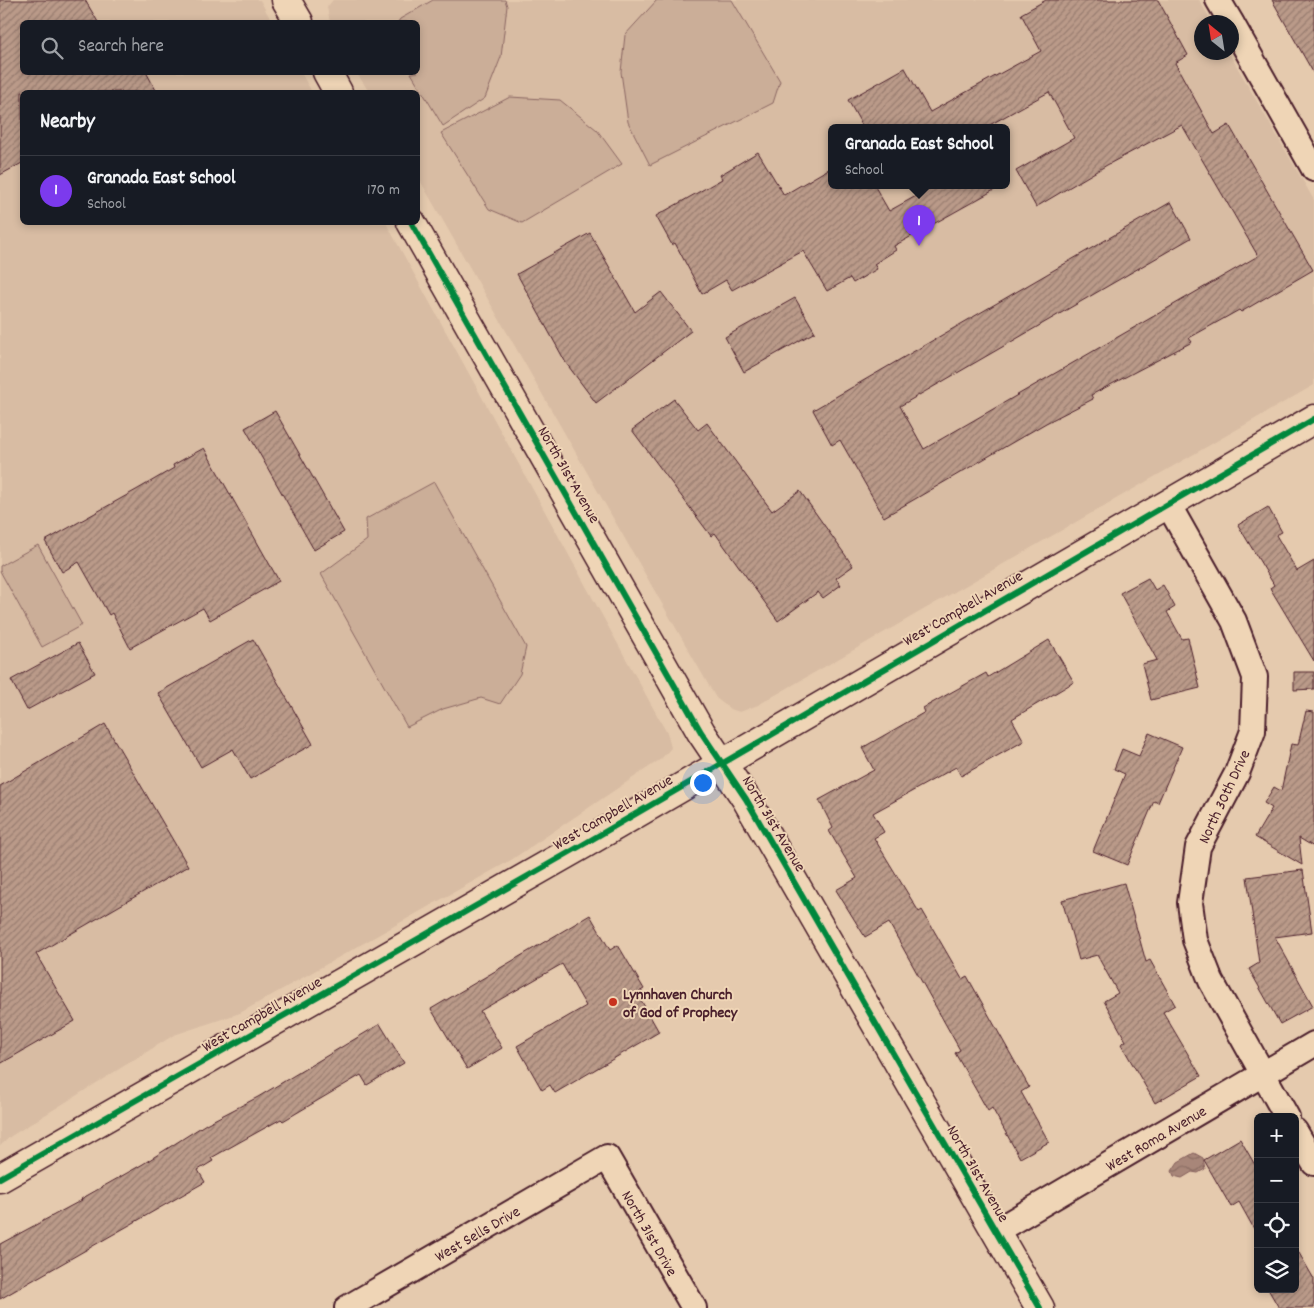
<!DOCTYPE html>
<html lang="en">
<head>
<meta charset="utf-8">
<style>
	:root { --surface:#171b24; --page:#20242c; --text:#f1f3f6; --muted:#9ea1a6; --line:#363941; --accent:#7c3aed }
	body { margin:0; font-family:Dekko,sans-serif; background:var(--page); color:var(--text) }
	.controls { position:absolute; right:15px; bottom:15px; display:grid; overflow:hidden; border-radius:8px; box-shadow:0 2px 8px #0003 }
	.controls button { width:45px; height:45px; display:grid; place-items:center; padding:0; border:0; border-bottom:1px solid var(--line); background:var(--surface); color:var(--text); font:25px sans-serif }
	.compass { position:absolute; left:1194px; top:15px; width:45px; height:45px; border-radius:50%; background:var(--surface); box-shadow:0 2px 8px #0003; rotate:330deg }
	.you { position:absolute; left:702px; top:782px; width:18px; height:18px; margin:-12px; border:4px solid #fff; border-radius:50%; background:#1a73e8; box-shadow:0 0 0 8px #1a73e833 }
	.badge { display:grid; place-items:center; width:32px; height:32px; border-radius:50%; background:var(--accent); color:#fff; font-size:16px; font-weight:700 }
	.pin { position:absolute; translate:-50% -41px; filter:drop-shadow(0 1px 2px #0008) }
	.pin::after { content:''; position:absolute; top:26px; width:18px; height:15px; background:inherit; clip-path:polygon(0 0,100% 0,50% 100%) }
	.popup { position:absolute; left:828px; top:124px; width:182px; height:65px; box-sizing:border-box; display:grid; place-content:center; border-radius:8px; background:var(--surface); filter:drop-shadow(0 1px 4px #0005); font-size:16px; white-space:nowrap; color:var(--muted) }
	.popup b { font-size:19px; color:var(--text) }
	.popup::after { content:''; position:absolute; left:50%; top:100%; margin-left:-10px; border:10px solid transparent; border-top-color:var(--surface) }
	.list { margin:0; padding:0; list-style:none }
	h2 { display:flex; justify-content:space-between; align-items:center; height:65px; margin:0; padding:0 20px; font-size:21px }
	h2 small { font-size:16px; font-weight:400; color:var(--muted) }
	.list li { display:grid; grid-template-columns:32px 1fr auto; gap:15px; align-items:center; box-sizing:border-box; height:70px; padding:0 20px; border-top:1px solid var(--line) }
	.list b { display:block; font-size:19px; white-space:nowrap }
	.list p { margin:0; font-size:16px; white-space:nowrap; color:var(--muted) }
	.list em { font-size:16px; font-style:normal; color:var(--muted) }
	.icon { flex:none; width:28px; height:28px; fill:none; stroke:currentColor; stroke-width:2; stroke-linecap:round; stroke-linejoin:round }
	.map { position:relative; flex:none; width:1314px; height:1308px; overflow:hidden }
	.search { position:absolute; background:var(--surface); box-shadow:0 2px 8px #0003; left:20px; top:20px; width:400px; height:55px; display:flex; align-items:center; gap:12px; box-sizing:border-box; padding:0 18px; border-radius:8px; color:var(--muted); font-size:19px }
	.panel { position:absolute; background:var(--surface); box-shadow:0 2px 8px #0003; left:20px; top:90px; width:400px; height:135px; border-radius:8px }
	.map>svg:first-child { display:block }
</style>
</head>
<body>
<div class="map">
<svg width="1314" height="1308" viewBox="0 0 1314 1308">
	<defs>
		<pattern id="water-waves" width="16" height="10" patternUnits="userSpaceOnUse" patternTransform="scale(1.25)"><rect width="16" height="10" fill="#a88679"/><path d="M0 5q4-4 8 0t8 0" fill="none" stroke="#8b6d63"/></pattern>
		<pattern id="building-hatch" width="6" height="6" patternUnits="userSpaceOnUse" patternTransform="scale(1.25)"><rect width="6" height="6" fill="#ba9a89"/><path d="M-1 1l2-2M0 6l6-6M5 7l2-2" fill="none" stroke="#997d70"/></pattern>
	</defs>
	<rect width="100%" height="100%" fill="#e5caae"/>
	<filter id="ink" filterUnits="userSpaceOnUse"><feTurbulence type="fractalNoise" baseFrequency=".02" numOctaves="2"/><feDisplacementMap in="SourceGraphic" scale="10" xChannelSelector="R" yChannelSelector="G"/><feConvolveMatrix kernelMatrix="1 2 1 2 8 2 1 2 1" color-interpolation-filters="sRGB"/></filter>
	<g filter="url(#ink)">
		<g fill="#d8bca3" fill-rule="evenodd">
			<polygon points="0,0 260,0 272,22 22,22 22,72 301,73 312,92 22,92 22,222 386,223 668,735 671,748 661,759 511,860 240,1013 174,1035 11,1136 0,1146"/>
			<path d="M333,0H1199L1212,22H1202V52L1229,53L1314,200V385L758,705L740,712L730,709L716,698L418,177V92H369L357,73L418,72V22H330L327,7ZM832,127H1006V185H832Z"/>
		</g>
		<g fill="#cbae98" stroke="#8a6662">
			<polygon points="433,0 505,0 507,6 501,57 485,98 443,126 411,73 418,72 418,22 398,22 400,19"/>
			<polygon points="657,0 732,0 780,81 773,103 650,165 628,122 621,72 625,35"/>
			<polygon points="510,97 560,100 597,130 622,164 522,223 489,209 441,133"/>
			<polygon points="434,482 526,647 520,674 500,704 481,698 443,709 407,727 321,574 367,540 366,519"/>
			<polygon points="38,545 82,625 42,647 0,571 0,566"/>
		</g>
		<polygon fill="url(#water-waves)" stroke="#825d5a" points="1194,1153 1203,1158 1205,1169 1198,1173 1192,1172 1182,1178 1174,1176 1172,1171 1178,1162"/>
		<g fill="url(#building-hatch)" stroke="#4a1f2b">
			<polygon points="0,0 85,0 98,22 22,22 22,72 146,72 157,92 22,92 22,163 0,175"/>
			<polygon points="1046,0 1158,0 1188,55 1175,63 1214,134 1229,125 1313,270 1241,312 1239,310 1189,338 1192,342 1091,395 1093,399 1046,423 884,517 840,440 832,445 813,410 1171,202 1191,238 900,406 924,449 1258,256 1182,125 1107,165 1036,207 1016,171 1074,138 1049,92 986,127 863,127 848,100 905,68 930,112 1041,51 1021,14"/>
			<polygon points="1272,0 1314,0 1314,74"/>
			<polygon points="758,152 784,195 832,167 832,185 874,185 889,211 936,185 1003,185 894,246 896,250 874,264 877,269 853,283 850,278 827,291 803,251 732,290 726,280 702,294 675,243 672,245 656,216 722,179 720,175"/>
			<polygon points="590,233 635,312 661,292 691,331 596,403 566,363 517,274"/>
			<polygon points="795,298 815,332 744,372 725,337"/>
			<polygon points="674,399 698,430 707,423 772,511 800,491 853,566 836,578 841,585 823,598 818,592 778,621 715,533 711,536 632,430"/>
			<polygon points="275,411 344,532 314,550 245,428"/>
			<polygon points="204,448 279,581 210,620 203,608 130,648 112,613 109,615 79,562 62,572 45,541 138,489 174,468 173,465"/>
			<polygon points="1268,507 1282,532 1276,535 1297,571 1314,561 1314,661 1270,588 1274,585 1238,525"/>
			<polygon points="1148,578 1155,590 1163,585 1175,607 1167,612 1182,639 1188,638 1200,688 1151,700 1142,664 1157,660 1120,593"/>
			<polygon points="253,639 313,744 250,779 233,749 201,767 158,693"/>
			<polygon points="1049,640 1074,682 1012,719 1024,741 961,776 956,767 873,813 884,832 874,838 919,912 922,910 962,979 967,976 1029,1087 1021,1092 1049,1142 1020,1158 992,1108 988,1111 955,1053 960,1050 889,923 865,937 836,890 857,878 829,831 833,828 819,800 874,770 862,748 925,712 923,708 986,673 988,677"/>
			<polygon points="78,643 95,673 27,710 11,680"/>
			<polygon points="1294,672 1314,672 1314,689 1294,690"/>
			<polygon points="1306,711 1314,712 1314,847 1299,838 1302,865 1255,837 1272,808 1264,803 1274,787 1281,791 1291,744 1298,745"/>
			<polygon points="105,724 188,866 36,954 75,1021 0,1064 0,786"/>
			<polygon points="1149,733 1182,747 1158,803 1154,801 1127,865 1093,851 1125,774 1114,769 1122,749 1139,756"/>
			<polygon points="1303,870 1312,932 1275,937 1313,1006 1280,1024 1249,969 1259,963 1247,877"/>
			<polygon points="1124,883 1146,962 1150,960 1175,1005 1163,1012 1201,1076 1155,1103 1121,1044 1126,1041 1104,1001 1118,993 1097,955 1079,960 1062,900"/>
			<polygon points="590,915 610,950 618,945 644,989 637,993 659,1032 555,1093 550,1085 542,1090 517,1046 586,1006 562,964 480,1011 502,1048 467,1069 431,1009"/>
			<polygon points="380,1024 404,1063 367,1085 361,1075 283,1121 281,1119 211,1158 213,1161 198,1170 205,1182 0,1299 0,1244 82,1200 81,1199 143,1164 206,1124 258,1097"/>
			<polygon points="1240,1139 1258,1170 1258,1236 1239,1202 1231,1207 1204,1160"/>
			<polygon points="1295,1246 1314,1279 1314,1308 1279,1308 1268,1289 1295,1289"/>
		</g>
		<g fill="none" stroke-linecap="round" stroke-linejoin="round">
			<defs>
				<g id="minor">
					<polyline points="1218,0 1231,22"/>
					<polyline points="1232,24 1314,169"/>
					<polyline points="1168,504 1234,621 1255,677 1253,731 1237,773 1198,847 1190,903 1195,940 1211,981 1287,1117"/>
					<polyline points="1295,1131 1314,1163"/>
					<path id="s1" d="M996,1231L1314,1044"/>
					<path id="s2" d="M347,1308L607,1157L694,1308"/>
				</g>
				<g id="tertiary">
					<polyline points="286,0 299,22"/>
					<polyline points="327,72 338,92"/>
					<polyline points="411,222 701,732 746,799 1040,1308"/>
					<polyline points="0,1178 584,844 1314,419"/>
				</g>
			</defs>
			<use href="#minor" stroke="#4a1f2b" stroke-width="28"/>
			<use href="#tertiary" stroke="#4a1f2b" stroke-width="31"/>
			<use href="#minor" stroke="#efd5b6" stroke-width="24"/>
			<use href="#tertiary" stroke="#efd5b6" stroke-width="28"/>
			<defs>
				<g id="cycleway">
					<polyline points="411,222 701,732 746,799 1040,1308"/>
					<polyline points="0,1178 584,844 1314,419"/>
				</g>
			</defs>
			<use href="#cycleway" stroke="#efd5b6" stroke-width="9"/>
			<use href="#cycleway" stroke="#00873e" stroke-width="6"/>
		</g>
	</g>
	<circle fill="#c8321e" stroke="#efd5b6" stroke-width="2" cx="613" cy="1002" r="5"/>
	<g text-anchor="middle" stroke-width="4" stroke-linejoin="round" paint-order="stroke">
		<g font-size="16" fill="#4a1f2b" stroke="#efd5b6">
			<text transform="translate(570 474) rotate(60)" y="6">North 31st Avenue</text>
			<text transform="translate(962 607) rotate(-30)" y="6">West Campbell Avenue</text>
			<text transform="translate(1223 796) rotate(-65)" y="6">North 30th Drive</text>
			<text transform="translate(612 811) rotate(-30)" y="6">West Campbell Avenue</text>
			<text transform="translate(775 823) rotate(59)" y="6">North 31st Avenue</text>
			<text transform="translate(261 1013) rotate(-30)" y="6">West Campbell Avenue</text>
			<text dy="6" stroke="none"><textPath href="#s1" startOffset="185">West Roma Avenue</textPath></text>
			<text transform="translate(979 1173) rotate(60)" y="6">North 31st Avenue</text>
			<text dy="6" stroke="none"><textPath href="#s2" startOffset="150">West Sells Drive</textPath></text>
			<text dy="6" stroke="none"><textPath href="#s2" startOffset="388">North 31st Drive</textPath></text>
		</g>
		<g font-size="16" font-weight="bold" fill="#4a1f2b" stroke="#efd5b6" text-anchor="start">
			<text x="623" y="999">Lynnhaven Church<tspan x="623" dy="18">of God of Prophecy</tspan></text>
		</g>
	</g>
</svg>
<div class="controls">
<button>+</button>
<button>−</button>
<button><svg class="icon" aria-label="locate" viewBox="0 0 24 24"><circle cx="12" cy="12" r="6"/><path d="M12 2v4M12 18v4M2 12h4M18 12h4"/></svg></button>
<button><svg class="icon" aria-label="layers" viewBox="0 0 24 24"><path d="M12 4l9 5-9 5-9-5zM3 14l9 5 9-5"/></svg></button>
</div>
<svg class="compass" viewBox="-18 -18 36 36"><path d="M0-13l5 13h-10z" fill="#e53935"/><path d="M0 13l5-13h-10z" fill="#9ea1a6"/></svg>
<div class="you"></div>
<div class="pin badge" style="left:919px;top:246px">1</div>
<div class="popup"><b>Granada East School</b>School</div>
<div class="search"><svg class="icon" aria-label="search" viewBox="0 0 24 24"><circle cx="10" cy="10" r="6"/><path d="M15 15l6 6"/></svg>Search here</div>
<section class="panel">
<h2>Nearby<small></small></h2>
<ul class="list">
<li><span class="badge">1</span><div><b>Granada East School</b><p>School</p></div><em>170 m</em></li>
</ul>
</section>
</div>
</body>
</html>
